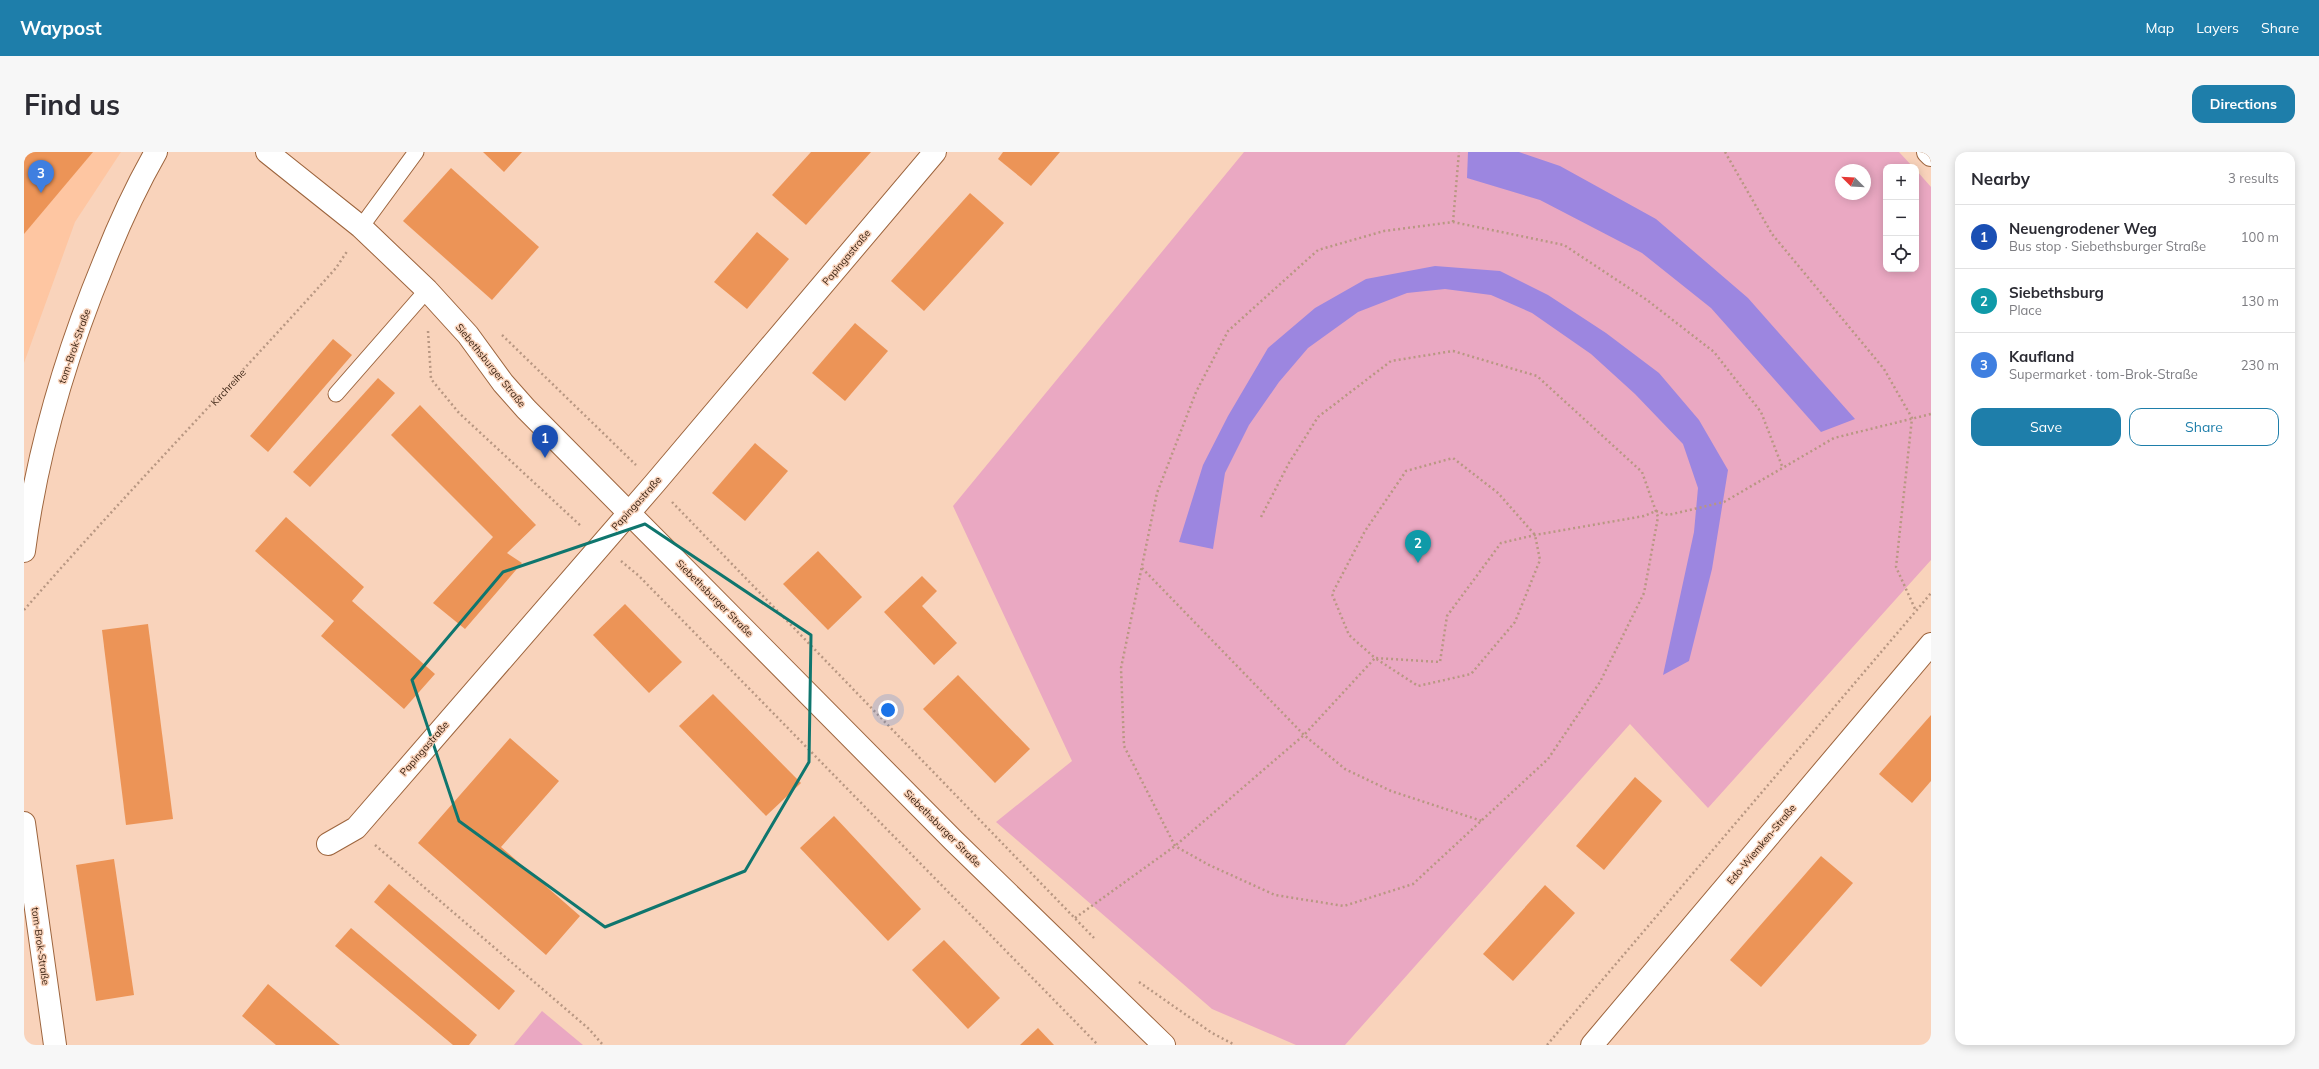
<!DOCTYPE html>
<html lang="en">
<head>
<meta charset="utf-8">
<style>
	:root { --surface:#fff; --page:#f7f7f7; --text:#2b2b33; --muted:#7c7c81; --line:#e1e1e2; --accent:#1e7eaa }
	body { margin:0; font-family:Mulish,sans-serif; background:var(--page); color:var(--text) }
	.controls { position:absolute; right:12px; top:12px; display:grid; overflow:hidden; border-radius:8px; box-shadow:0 2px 10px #0003 }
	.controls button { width:36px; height:36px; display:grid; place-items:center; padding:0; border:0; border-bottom:1px solid var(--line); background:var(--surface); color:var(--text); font:20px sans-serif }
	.compass { position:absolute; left:1811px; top:12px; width:36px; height:36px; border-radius:50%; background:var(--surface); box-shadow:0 2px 10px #0003; rotate:294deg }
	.you { position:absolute; left:864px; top:558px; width:14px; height:14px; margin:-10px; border:3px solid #fff; border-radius:50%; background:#1a73e8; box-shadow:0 0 0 6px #1a73e833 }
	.badge { display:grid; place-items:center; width:26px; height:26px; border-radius:50%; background:var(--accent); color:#fff; font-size:13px; font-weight:700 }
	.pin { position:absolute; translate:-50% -33px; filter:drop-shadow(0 1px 2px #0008) }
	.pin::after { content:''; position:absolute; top:21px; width:14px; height:12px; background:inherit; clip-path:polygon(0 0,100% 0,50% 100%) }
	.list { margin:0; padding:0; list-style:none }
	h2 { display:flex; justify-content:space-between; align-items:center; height:52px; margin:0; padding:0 16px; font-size:17px }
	h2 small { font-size:13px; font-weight:400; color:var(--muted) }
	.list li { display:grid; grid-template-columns:26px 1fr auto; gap:12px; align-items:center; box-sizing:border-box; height:64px; padding:0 16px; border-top:1px solid var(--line) }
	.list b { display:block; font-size:15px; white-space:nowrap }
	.list p { margin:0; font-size:13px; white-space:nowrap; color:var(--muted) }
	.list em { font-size:13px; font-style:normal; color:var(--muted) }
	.actions { display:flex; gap:8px; padding:12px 16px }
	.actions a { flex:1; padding:9px 0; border:1px solid var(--accent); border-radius:12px; text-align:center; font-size:14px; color:var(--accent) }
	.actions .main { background:var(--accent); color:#fff }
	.icon { flex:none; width:22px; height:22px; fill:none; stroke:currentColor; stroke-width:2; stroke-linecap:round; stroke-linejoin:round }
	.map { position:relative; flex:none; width:1907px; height:893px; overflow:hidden; border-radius:12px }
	header { display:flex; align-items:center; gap:24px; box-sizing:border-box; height:56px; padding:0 20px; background:var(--accent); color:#fff }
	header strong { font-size:19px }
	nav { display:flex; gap:22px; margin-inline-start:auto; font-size:14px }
	.intro { display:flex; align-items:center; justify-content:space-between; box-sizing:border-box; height:96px; padding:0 24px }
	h1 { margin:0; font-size:28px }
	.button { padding:10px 18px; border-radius:12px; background:var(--accent); color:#fff; font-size:14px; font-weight:700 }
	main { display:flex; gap:24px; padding:0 24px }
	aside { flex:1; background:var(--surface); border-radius:12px; box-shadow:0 2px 10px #0003 }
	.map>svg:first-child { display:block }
</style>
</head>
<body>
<header>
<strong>Waypost</strong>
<nav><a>Map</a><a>Layers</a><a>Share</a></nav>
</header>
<div class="intro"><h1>Find us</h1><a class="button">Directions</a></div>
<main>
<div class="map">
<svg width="1907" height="893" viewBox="0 0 1907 893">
	<rect width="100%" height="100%" fill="#f9d3bb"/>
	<polygon fill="#fec6a2" points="0,0 97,0 51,70 0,211"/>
	<g fill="#eaa8c2" fill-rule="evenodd">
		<path d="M1220,0H1875L1889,15H1862V117H1892V18L1907,35V408L1684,656L1606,572L1321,893H1272L1188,857L972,670L1048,609L929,354ZM1817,18H1841V42H1817Z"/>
		<polygon points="518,859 559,893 490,893"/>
	</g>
	<g fill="#9c86e0">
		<polygon points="1444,0 1495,0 1536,14 1632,67 1724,146 1831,267 1797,280 1687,156 1618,101 1516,48 1443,26"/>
		<polygon points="1411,114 1476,119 1524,143 1582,181 1635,221 1675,268 1704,318 1688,417 1665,509 1639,523 1670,380 1674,336 1659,292 1611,242 1567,202 1508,161 1467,143 1421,137 1383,141 1334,160 1284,196 1255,230 1225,273 1201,321 1189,397 1155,390 1179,313 1204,264 1244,196 1291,156 1342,127"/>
	</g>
	<g fill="#ec9457">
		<polygon points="0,0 69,0 0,82"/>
		<polygon points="459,0 498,0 480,20"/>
		<polygon points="787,0 847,0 782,73 748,43"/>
		<polygon points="979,0 1036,0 1007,34 974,7"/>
		<polygon points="427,16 515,95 468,148 379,69"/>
		<polygon points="946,41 980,71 900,159 867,129"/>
		<polygon points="733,80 765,107 723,157 690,130"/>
		<polygon points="831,171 864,199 821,249 788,221"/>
		<polygon points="309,187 328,203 244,300 226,284"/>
		<polygon points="354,226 371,241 286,335 269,320"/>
		<polygon points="396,253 512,373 483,401 498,411 441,477 409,451 469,385 367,283"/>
		<polygon points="731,291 764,319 721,369 688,341"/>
		<polygon points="262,365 340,435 328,449 411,522 380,557 297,484 310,469 231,399"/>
		<polygon points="794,399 838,445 804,478 759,432"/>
		<polygon points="898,424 913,439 898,454 933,491 910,513 860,460"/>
		<polygon points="601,452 658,510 625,541 569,483"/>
		<polygon points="124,472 149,667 102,673 78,478"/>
		<polygon points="934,523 1006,597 971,631 899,557"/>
		<polygon points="689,542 777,631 742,664 655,574"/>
		<polygon points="1907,563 1907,629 1888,651 1855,622"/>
		<polygon points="486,586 535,629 477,695 556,764 522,803 394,691"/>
		<polygon points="1611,625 1638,649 1580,718 1552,694"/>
		<polygon points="810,664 897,757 864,789 776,696"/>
		<polygon points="1797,704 1829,731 1737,835 1706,808"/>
		<polygon points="90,707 110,843 72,849 52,713"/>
		<polygon points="365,732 491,839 475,858 350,750"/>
		<polygon points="1521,733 1551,761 1489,829 1459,802"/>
		<polygon points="327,776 453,883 445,893 429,893 311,794"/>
		<polygon points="920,788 976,846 944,877 888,818"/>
		<polygon points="244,832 313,891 316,893 252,893 218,864"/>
		<polygon points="1014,876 1030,893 996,893"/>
	</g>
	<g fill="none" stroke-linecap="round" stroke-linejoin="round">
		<defs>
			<g id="service">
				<polyline points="337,75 392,0"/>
				<polyline points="312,242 403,138"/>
			</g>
			<g id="minor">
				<polyline points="243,0 337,75 403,138 444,183 479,231 502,257 930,689 1140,893"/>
				<polyline points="1904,0 1907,3"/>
				<polyline points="304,692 332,676 631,331 911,0"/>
				<polyline points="1568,893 1907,492"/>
			</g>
			<g id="tertiary">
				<path d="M0,399C13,300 42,202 80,110C95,72 112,35 132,0"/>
				<polyline points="0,671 31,893"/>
			</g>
		</defs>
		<use href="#service" stroke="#9d653e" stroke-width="17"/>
		<use href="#minor" stroke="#9d653e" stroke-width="24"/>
		<use href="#tertiary" stroke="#9d653e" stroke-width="24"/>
		<g stroke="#b89782" stroke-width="2.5" stroke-dasharray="2 3" stroke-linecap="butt">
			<polyline points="1701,0 1748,82 1860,217 1888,266 1872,415 1892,459 1907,441"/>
			<polyline points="1429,70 1435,0"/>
			<polyline points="404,179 407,227 435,261 558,375"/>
			<polyline points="478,183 612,313"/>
			<polyline points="648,350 1070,786"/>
			<polyline points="1237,365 1265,311 1294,265 1367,209 1429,199 1513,224 1618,320 1634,365 1620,441 1576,530 1524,607 1389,732 1320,754 1251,743 1185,713 1151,694 1100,594 1097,516 1133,341 1172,240 1204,179 1294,98 1360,79 1429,70 1540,93 1623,148 1690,200 1737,260 1758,314"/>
			<polyline points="597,409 615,424 1074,893"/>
			<polyline points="1118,416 1280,583 1321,617 1367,639 1458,669"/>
			<path d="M0,458C101,342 209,231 312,116L324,98"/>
			<polyline points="351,693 565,877 579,893"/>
			<polyline points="1051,766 1151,694 1280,583 1351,506 1394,534 1447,522 1491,470 1516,408 1511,383 1474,341 1429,306 1382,319 1341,379 1308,442 1325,483 1351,506 1416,510 1423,464 1477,391 1511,383 1620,364 1632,359 1644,363 1700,350 1810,286 1907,262"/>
			<polyline points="1115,830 1188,881 1211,893"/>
			<polyline points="1523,893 1892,459"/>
		</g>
		<use href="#service" stroke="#fff" stroke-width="15"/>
		<use href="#minor" stroke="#fff" stroke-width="22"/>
		<use href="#tertiary" stroke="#fff" stroke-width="22"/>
	</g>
	<path fill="none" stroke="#0f766e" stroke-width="3" stroke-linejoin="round" d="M621,372L787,483L785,610L721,719L581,775L435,669L388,528L479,420Z"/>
	<g text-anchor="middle" stroke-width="3" stroke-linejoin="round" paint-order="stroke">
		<g font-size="10" fill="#361f0f" stroke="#f9d3bb">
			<text transform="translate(822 105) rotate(-50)" y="4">Papingastraße</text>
			<text transform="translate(50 194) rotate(-71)" y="4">tom-Brok-Straße</text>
			<text transform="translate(467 213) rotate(51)" y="4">Siebethsburger Straße</text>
			<text transform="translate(204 235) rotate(-47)" y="4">Kirchreihe</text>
			<text transform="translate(612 351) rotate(-48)" y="4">Papingastraße</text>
			<text transform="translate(691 446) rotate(45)" y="4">Siebethsburger Straße</text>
			<text transform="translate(400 596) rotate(-49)" y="4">Papingastraße</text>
			<text transform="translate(919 676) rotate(45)" y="4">Siebethsburger Straße</text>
			<text transform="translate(1737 692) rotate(-50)" y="4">Edo-Wiemken-Straße</text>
			<text transform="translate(17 794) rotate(82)" y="4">tom-Brok-Straße</text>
		</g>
	</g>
</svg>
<div class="controls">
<button>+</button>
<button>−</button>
<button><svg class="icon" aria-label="locate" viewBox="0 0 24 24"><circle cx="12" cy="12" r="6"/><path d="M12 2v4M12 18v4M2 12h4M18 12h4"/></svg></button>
</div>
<svg class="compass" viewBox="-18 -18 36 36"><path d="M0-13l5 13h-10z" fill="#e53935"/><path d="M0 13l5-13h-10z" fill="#7c7c81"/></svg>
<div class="you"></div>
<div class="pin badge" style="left:521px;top:306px;background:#1a4fb4">1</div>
<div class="pin badge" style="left:1394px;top:411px;background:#0f9aa8">2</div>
<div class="pin badge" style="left:17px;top:41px;background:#3f7fe0">3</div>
</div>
<aside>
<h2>Nearby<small>3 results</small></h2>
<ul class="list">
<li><span class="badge" style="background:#1a4fb4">1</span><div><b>Neuengrodener Weg</b><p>Bus stop · Siebethsburger Straße</p></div><em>100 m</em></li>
<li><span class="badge" style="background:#0f9aa8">2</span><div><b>Siebethsburg</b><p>Place</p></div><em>130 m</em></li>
<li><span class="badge" style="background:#3f7fe0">3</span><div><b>Kaufland</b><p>Supermarket · tom-Brok-Straße</p></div><em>230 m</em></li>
</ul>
<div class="actions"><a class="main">Save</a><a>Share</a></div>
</aside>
</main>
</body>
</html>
